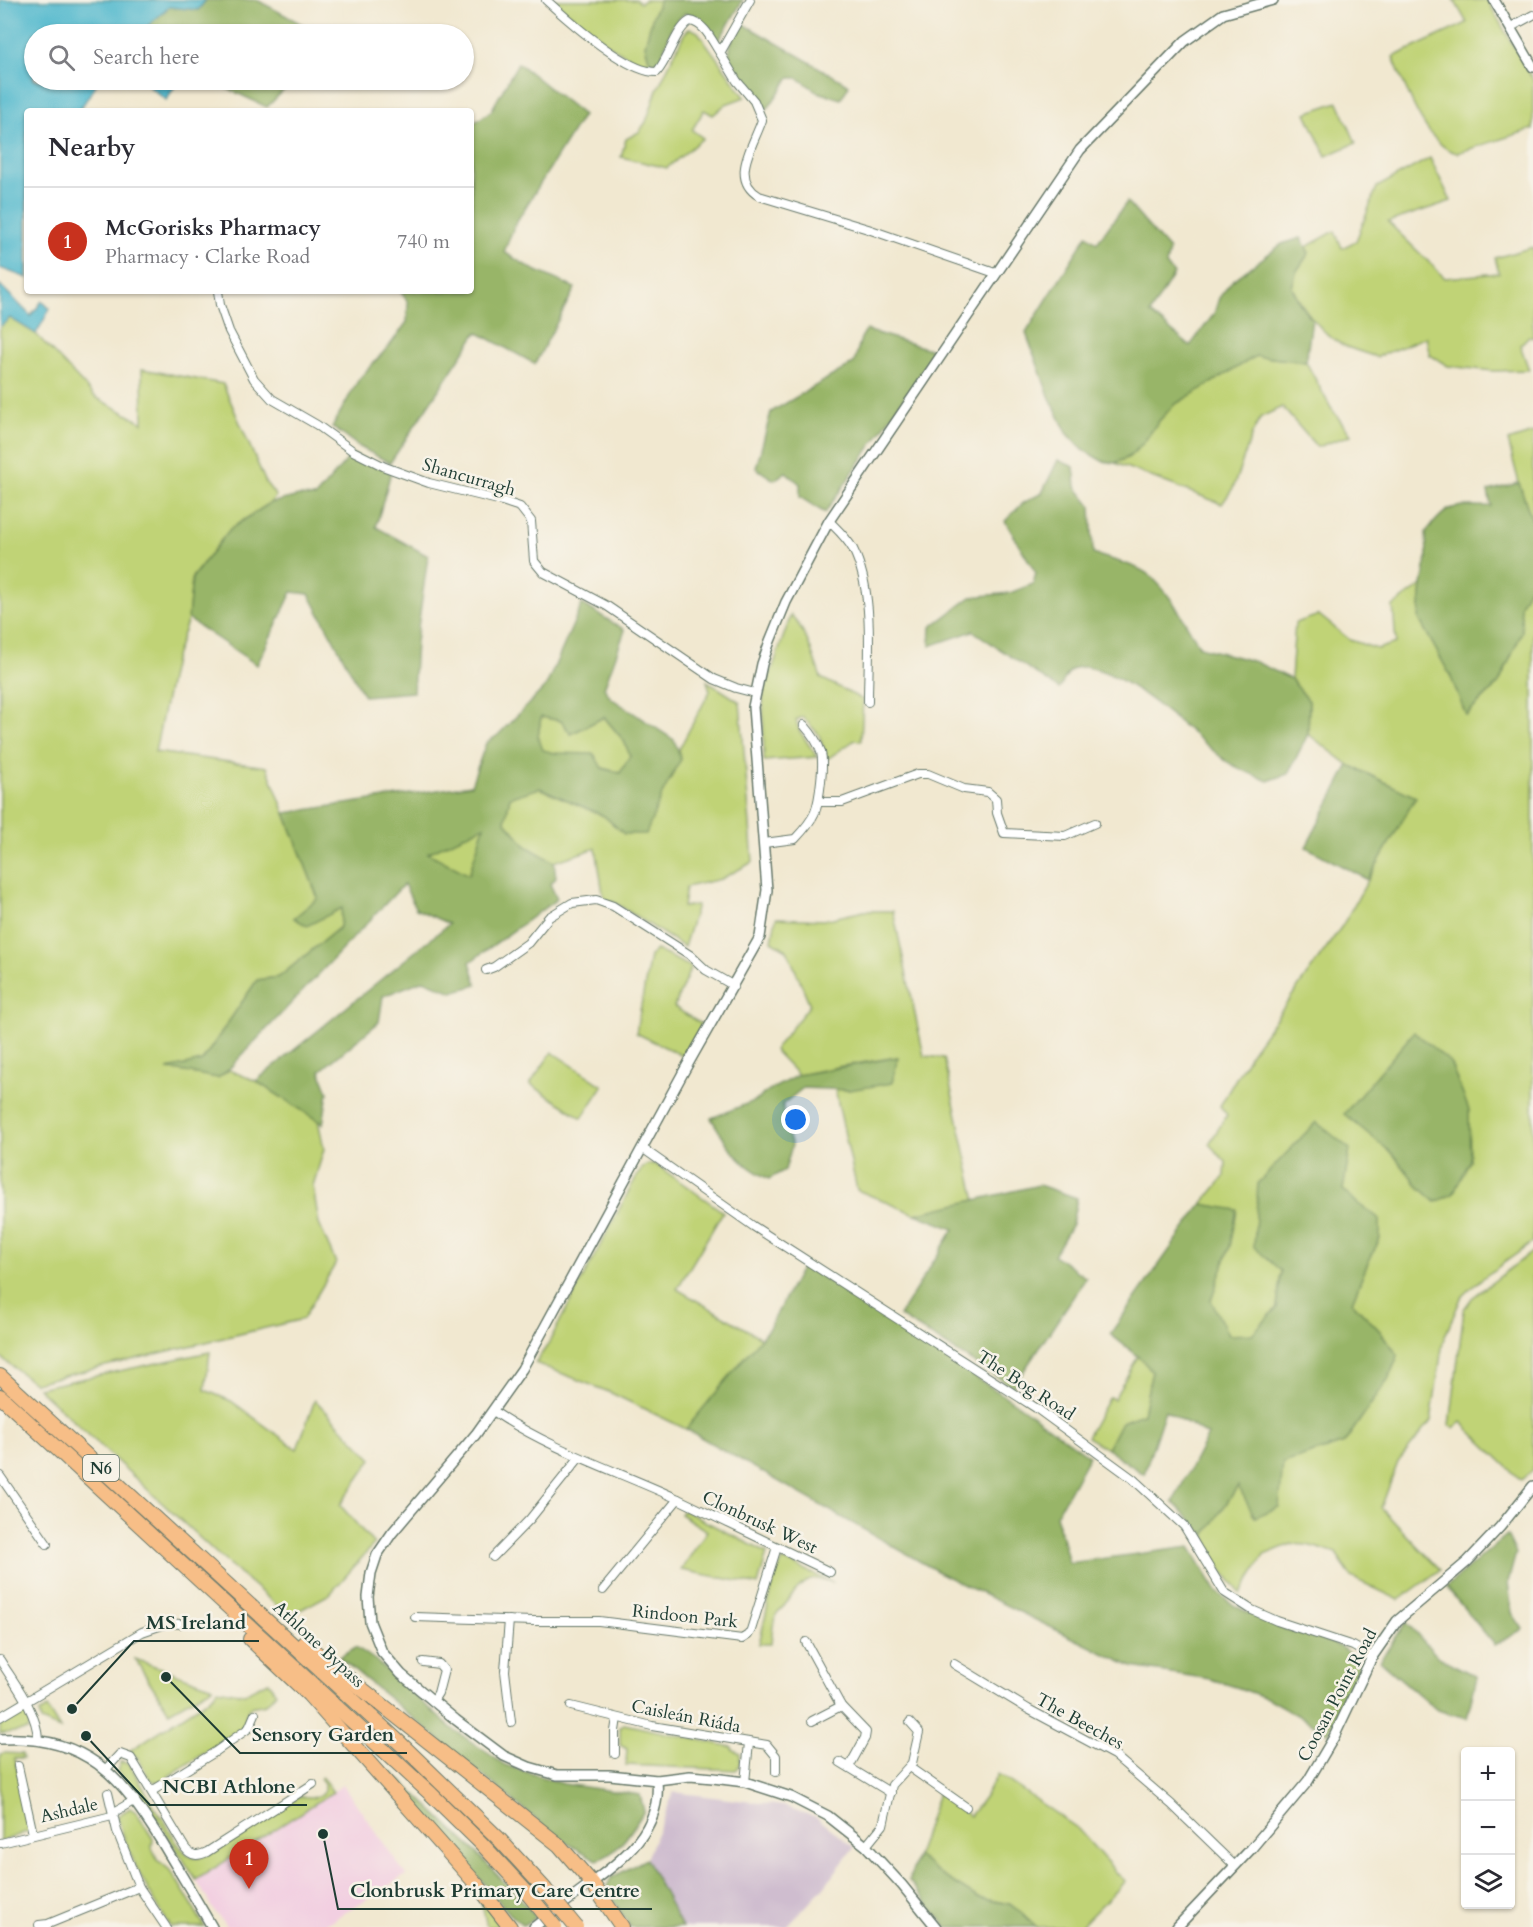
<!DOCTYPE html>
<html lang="en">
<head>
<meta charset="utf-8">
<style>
	:root { --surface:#fff; --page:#f2f2f3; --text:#2b2b33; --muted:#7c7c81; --line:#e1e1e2; --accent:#c8321e }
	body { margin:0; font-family:Cardo,serif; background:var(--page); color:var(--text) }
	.controls { position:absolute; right:18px; bottom:18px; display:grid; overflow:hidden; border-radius:6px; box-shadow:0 2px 4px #0004 }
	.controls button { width:54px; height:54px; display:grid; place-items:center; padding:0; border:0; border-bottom:2px solid var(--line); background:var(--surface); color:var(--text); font:30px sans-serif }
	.you { position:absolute; left:796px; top:1120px; width:21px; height:21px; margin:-15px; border:4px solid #fff; border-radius:50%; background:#1a73e8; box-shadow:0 0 0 9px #1a73e833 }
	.badge { display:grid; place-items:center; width:39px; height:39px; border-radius:50%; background:var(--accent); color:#fff; font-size:20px; font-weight:700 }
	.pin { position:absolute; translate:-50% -50px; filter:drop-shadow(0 2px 3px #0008) }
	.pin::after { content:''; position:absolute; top:32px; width:21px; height:18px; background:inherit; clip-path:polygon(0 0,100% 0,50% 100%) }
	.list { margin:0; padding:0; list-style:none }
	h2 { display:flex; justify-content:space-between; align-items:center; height:78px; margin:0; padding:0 24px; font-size:26px }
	h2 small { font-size:20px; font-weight:400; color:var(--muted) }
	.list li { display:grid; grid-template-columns:39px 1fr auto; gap:18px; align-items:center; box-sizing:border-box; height:108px; padding:0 24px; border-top:2px solid var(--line) }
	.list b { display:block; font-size:22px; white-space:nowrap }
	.list p { margin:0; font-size:20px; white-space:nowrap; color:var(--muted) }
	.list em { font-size:20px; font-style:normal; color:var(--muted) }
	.icon { flex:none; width:33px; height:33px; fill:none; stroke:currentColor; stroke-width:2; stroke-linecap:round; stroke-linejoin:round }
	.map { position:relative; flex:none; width:1533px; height:1927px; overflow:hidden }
	.search { position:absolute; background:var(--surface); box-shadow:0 2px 4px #0004; left:24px; top:24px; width:450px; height:66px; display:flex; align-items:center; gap:15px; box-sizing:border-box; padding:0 21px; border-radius:33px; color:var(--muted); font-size:22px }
	.panel { position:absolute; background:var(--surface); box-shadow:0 2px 4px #0004; left:24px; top:108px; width:450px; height:186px; border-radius:6px }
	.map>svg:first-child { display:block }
</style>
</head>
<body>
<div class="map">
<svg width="1533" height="1927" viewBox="0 0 1533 1927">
	<rect width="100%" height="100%" fill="#f7f3e8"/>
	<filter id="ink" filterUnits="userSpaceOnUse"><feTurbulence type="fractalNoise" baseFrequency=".0167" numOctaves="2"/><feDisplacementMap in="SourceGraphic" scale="12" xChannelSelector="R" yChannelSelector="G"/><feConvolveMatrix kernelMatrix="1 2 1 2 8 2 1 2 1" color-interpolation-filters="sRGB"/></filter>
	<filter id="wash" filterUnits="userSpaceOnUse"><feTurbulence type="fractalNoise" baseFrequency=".008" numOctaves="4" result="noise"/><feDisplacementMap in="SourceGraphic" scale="24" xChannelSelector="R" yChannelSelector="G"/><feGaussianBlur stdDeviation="1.35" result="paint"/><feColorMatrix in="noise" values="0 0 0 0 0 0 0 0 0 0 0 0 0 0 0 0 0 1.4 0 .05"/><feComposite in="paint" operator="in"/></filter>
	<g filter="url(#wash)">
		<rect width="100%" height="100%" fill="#f1e8d0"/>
		<polygon fill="#f2cfe1" points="343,1785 406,1875 321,1927 227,1927 216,1913 196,1880"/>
		<polygon fill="#cfbdcf" points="674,1792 783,1806 816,1817 854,1847 824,1887 787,1927 682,1927 646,1859"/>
		<g fill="#c0d376" stroke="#708855" stroke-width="1.5" fill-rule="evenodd">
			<polygon points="552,0 636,0 640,3 644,0 660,0 653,15 645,45 650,63 641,64 613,48"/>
			<path d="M1454,0H1487L1533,80V129L1457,153C1425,146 1405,85 1393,57L1467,23Z"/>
			<polygon points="690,28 698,32 745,97 726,104 713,115 704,110 692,130 703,138 667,168 621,157 626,139 639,132 646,122 657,90 684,34"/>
			<polygon points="1338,102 1356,143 1326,156 1306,113"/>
			<path d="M1430,158L1451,201L1388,222L1445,278L1499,273L1495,258L1533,247V338L1529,336L1520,345L1529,370L1493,371L1448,366L1430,355L1426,337L1377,357C1365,353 1352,350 1341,344C1323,335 1300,305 1292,287L1296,272L1309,253L1306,247L1335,231L1342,248L1356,241L1377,187Z"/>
			<polygon points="9,317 36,334 95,397 143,423 142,369 223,384 266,483 276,496 270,503 230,529 192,577 188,619 174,660 155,752 267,767 318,898 294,918 307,925 342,907 340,927 279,977 257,980 202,1061 170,1069 218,1078 229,1070 256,1081 318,1120 324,1149 313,1186 319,1224 336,1263 303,1319 34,1383 0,1357 0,327"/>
			<polygon points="1256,356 1306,362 1331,408 1351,435 1317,447 1282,407 1261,417 1252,434 1233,488 1222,504 1115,463 1129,457 1144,442 1158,422 1174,405"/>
			<polygon points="1533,433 1533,523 1519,483 1508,441"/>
			<path d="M1533,581V1242L1480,1280L1461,1298L1443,1341L1431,1421L1398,1462L1381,1508L1440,1570L1399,1600L1351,1577L1336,1553L1307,1545L1291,1544L1264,1555L1241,1594L1218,1565L1205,1535L1238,1486L1283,1463L1344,1443L1389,1378L1398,1355L1379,1330L1352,1302L1367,1265L1380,1238L1357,1203L1343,1190L1281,1271L1277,1308L1252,1335H1228L1210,1300L1230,1246L1237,1210L1202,1204L1225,1176L1226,1162L1209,1144L1227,1115L1220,1106L1249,1056L1342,926L1415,797L1349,765L1308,734L1309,701L1291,679L1295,623L1319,615L1350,640L1377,649L1396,643L1393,606L1422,585L1419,619L1450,675L1467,715L1499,683L1522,632L1520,605ZM1345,1114L1470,1161L1419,1187L1393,1154Z"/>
			<path d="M791,615C807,632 813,656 821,678L863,700L861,741L855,740L827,759L819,735L803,717L796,720L799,730L817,757L764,761L763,695Z"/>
			<polygon points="707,681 740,702 753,862 721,879 686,887 683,907 697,905 684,947 614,902 604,900 596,848 554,862 526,846 505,821 510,797 539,788 604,816 624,834 662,794 681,759 678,751 710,691"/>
			<polygon points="541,717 561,721 571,734 604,717 624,741 631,756 620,773 542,750 538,737"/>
			<polygon points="485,825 469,875 427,853"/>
			<polygon points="864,911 893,911 924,1056 944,1058 976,1201 915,1214 857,1190 835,1089 849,1090 897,1057 842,1066 798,1075 774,1050 810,1005 787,950 772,941 776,918 824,920"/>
			<polygon points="656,950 691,967 674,1007 704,1026 683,1056 636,1033 650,956"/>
			<polygon points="552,1052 603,1086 582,1118 530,1084"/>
			<polygon points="648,1164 655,1164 723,1212 677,1289 761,1338 710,1403 686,1429 609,1392 535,1363 547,1346 633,1183 642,1168"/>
			<polygon points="1533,1251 1533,1470 1521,1480 1461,1422 1454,1428 1450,1425 1464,1309 1472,1298"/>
			<polygon points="210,1352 205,1390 231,1401 297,1449 315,1400 372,1459 340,1505 374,1544 330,1594 289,1616 216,1553 38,1388"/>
			<polygon points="1138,1356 1152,1371 1143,1414 1121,1422 1107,1449 1087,1437 1109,1397 1114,1399"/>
			<polygon points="683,1510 767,1553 758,1585 681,1570 707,1531 680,1514"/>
			<path d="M783,1560L834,1583C810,1573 800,1583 787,1602C784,1607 781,1609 778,1612C772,1619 772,1636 771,1644H759L774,1579Z"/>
			<polygon points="135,1659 213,1687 169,1712"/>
			<path d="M268,1682L276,1693L266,1704L250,1707C243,1714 248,1722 242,1729L158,1783L150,1780L138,1758L129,1751L208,1700L218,1689L244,1694Z"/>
			<polygon points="47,1708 60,1729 41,1721 39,1713"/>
			<polygon points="21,1710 27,1713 31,1721 28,1730 0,1734 0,1721"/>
			<polygon points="624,1724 732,1747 732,1749 740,1753 740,1763 736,1770 626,1765 627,1749 620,1745 620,1727"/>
			<polygon points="4,1753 22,1754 23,1758 14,1758 30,1822 29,1831 0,1842 0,1754"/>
			<path d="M121,1761L130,1765L161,1818H163C170,1829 183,1861 199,1858C205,1857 210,1853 216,1850L298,1797C309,1794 317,1803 324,1791V1784L320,1779L322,1777L333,1792L196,1880L156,1817L154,1818L136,1791L117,1771Z"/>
			<polygon points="998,1774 1077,1828 1116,1872 1125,1881 1080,1927 1037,1927 1010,1904 978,1898 946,1878 917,1856 938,1793 970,1816 985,1796"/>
			<path d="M130,1808L137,1813L153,1839L152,1848L158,1860L172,1872L205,1927H171C147,1891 129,1858 117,1816Z"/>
			<polygon points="481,1900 503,1927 487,1927"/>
		</g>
		<g fill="#98b567" stroke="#5c794e" stroke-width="1.5" fill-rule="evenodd">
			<polygon points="206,0 257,0 309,28 308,34 143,34 141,32 169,7 198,10"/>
			<path d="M660,0H743L718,42C709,29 701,17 685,13L673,25L660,61L650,63L645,45L653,15Z"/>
			<polygon points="742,23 849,85 841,99 818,92 798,78 789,78 769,107 764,110 728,59 731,42"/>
			<polygon points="518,63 583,115 515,224 504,252 530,268 575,288 535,364 477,332 390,463 360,447 332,427 359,379 390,345 407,322 408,302 400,291 471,291 471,125 491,111"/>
			<polygon points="209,80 294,80 267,107"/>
			<polygon points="1127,202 1169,250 1166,265 1174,274 1150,313 1190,346 1214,314 1219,298 1232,281 1282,244 1301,238 1309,253 1296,272 1292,287 1300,304 1312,319 1306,362 1256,356 1174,405 1158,422 1144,442 1129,457 1115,463 1102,461 1083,450 1067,433 1049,396 1026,333 1087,235 1097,243"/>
			<polygon points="866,330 936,351 825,513 800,497 800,484 786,472 774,480 756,468 771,412 854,363 861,338"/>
			<polygon points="352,454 391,472 376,527 428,556 416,642 413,692 364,696 309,594 292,592 257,665 188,619 192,578 230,529 270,503 299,496 315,497"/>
			<path d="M1058,460L1074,467L1076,487L1091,506L1093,554C1109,559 1137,565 1149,575C1172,594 1185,623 1200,647L1256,662L1291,679L1309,701L1308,734L1288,774L1268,781C1254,775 1238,769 1226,761C1193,736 1121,664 1080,667C1068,668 1065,679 1059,689L973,631L930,646L931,627L971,597L1010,593L1033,584L1036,573L1005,521L1023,503L1042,493Z"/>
			<path d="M1519,483L1533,523V581L1520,605L1522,632L1499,683L1466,715L1450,675L1419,619L1422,585L1427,557L1426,532C1451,501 1452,507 1491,506L1488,491Z"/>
			<path d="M582,604L625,630L604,688L611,698L674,740L681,759L662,794L646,834H624L604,816L540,788L510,797L505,821L526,846L554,862L556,878L550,884L557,899L470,962L477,985L452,992L424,980L383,996L379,1022L320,1071L328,1092L323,1124L256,1081L449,924L416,909L404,884L228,1070L218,1078L168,1069L202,1061L257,980L279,977L340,927L342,908L307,926L294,918L318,898L285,813L471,785L486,743L498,735L546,686ZM541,717L561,721L571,734L604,717L624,741L630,756L620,773L602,768L594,754L554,753L543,750L538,737ZM484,826L469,875L428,853Z"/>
			<polygon points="1349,765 1416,797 1368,880 1306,847"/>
			<polygon points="1414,1032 1450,1062 1469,1110 1470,1161 1453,1194 1436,1202 1419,1187 1393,1154 1344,1114"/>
			<path d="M898,1057L892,1083L849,1090L803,1088L783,1104V1122L792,1145L785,1170L769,1179C737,1163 729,1148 711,1118L759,1099L764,1093L798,1075Z"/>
			<polygon points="1316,1122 1350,1149 1343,1190 1357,1203 1380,1219 1380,1238 1367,1265 1352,1302 1379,1330 1398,1355 1389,1378 1344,1443 1283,1463 1279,1507 1255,1517 1238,1486 1205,1535 1173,1502 1208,1435 1165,1410 1144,1474 1107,1449 1121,1422 1143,1414 1152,1371 1138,1356 1110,1334 1202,1204 1237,1210 1230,1246 1211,1300 1228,1335 1252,1334 1277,1308 1281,1271 1254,1247 1258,1183"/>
			<polygon points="1039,1185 1077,1198 1072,1224 1054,1255 1086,1278 1013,1387 899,1316 954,1229 915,1214"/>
			<polygon points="803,1265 1014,1402 1089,1456 1056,1515 1069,1563 1190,1547 1217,1592 1235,1606 1275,1626 1333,1643 1345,1650 1355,1657 1359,1665 1357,1674 1329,1733 1267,1698 1239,1688 1210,1679 1132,1667 944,1575 686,1429 769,1328"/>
			<polygon points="1507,1535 1516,1553 1508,1582 1512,1613 1523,1629 1495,1645 1446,1587"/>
			<polygon points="1406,1622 1437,1656 1477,1677 1467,1718 1437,1710 1380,1661"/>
			<path d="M356,1647L375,1660L450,1727L505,1765L564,1784L640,1795L644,1811C631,1831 620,1853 597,1860L561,1840L339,1657Z"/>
			<polygon points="388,1772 392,1772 475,1851 535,1915 533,1919 523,1925 510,1914"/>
			<polygon points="917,1856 946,1878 978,1898 1009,1904 1021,1912 1037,1927 947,1927 909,1881"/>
			<polygon points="646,1859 682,1927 630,1927 606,1888 611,1878"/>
		</g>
		<g fill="#50b8cd" stroke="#387a80" stroke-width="1.5">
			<polygon points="0,0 206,0 198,10 169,7 141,32 143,34 34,34 34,80 99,80 79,111 27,111 27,278 0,268"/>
			<polygon points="148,80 179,80 166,100 150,87"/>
			<polygon points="0,285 31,316 42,301 50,309 36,334 10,318 0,327"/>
		</g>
	</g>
	<g filter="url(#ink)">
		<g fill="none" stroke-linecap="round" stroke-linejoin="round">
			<defs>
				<g id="minor">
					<path d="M546,0C569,21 627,73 657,72C669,58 676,29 690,21C705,23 712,41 720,53"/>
					<path d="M750,0L720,53L737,81L754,101L762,120C754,145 729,178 759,196L868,229L995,273"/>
					<polyline points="1511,27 1533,15"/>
					<polyline points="218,291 220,305 229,331 254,379 272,399 317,425 353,451 385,467 429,483 502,501 520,507 531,521 534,561 543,572 607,606 714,679 736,688 755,693"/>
					<path d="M829,521C838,530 847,538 853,549C875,593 868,655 868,702"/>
					<polyline points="820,802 842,802 918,774 928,774 964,789 988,792 996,799 997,813 1004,833 1065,836 1095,823"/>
					<path d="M764,843L795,839C816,817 818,810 821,781C822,772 823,761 821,752C818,742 811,733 804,725"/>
					<polyline points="486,970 494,967 528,943 549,917 572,903 596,900 613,906 690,955 706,970 734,986"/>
					<polyline points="642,1148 753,1226 1036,1408 1133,1479 1184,1526 1224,1592 1252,1610 1277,1621 1353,1646 1372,1657"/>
					<path d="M493,1411C551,1450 615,1470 678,1499C729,1523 779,1548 830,1572"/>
					<polyline points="0,1476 47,1544"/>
					<polyline points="493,1557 530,1519 579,1458"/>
					<polyline points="603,1590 678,1499"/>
					<polyline points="415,1617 533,1621 599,1621 742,1639 748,1635 751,1630 777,1547"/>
					<polyline points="509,1620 505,1671 511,1722"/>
					<polyline points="806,1642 841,1706 866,1732 865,1738 849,1767"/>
					<path d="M0,1660C14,1683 37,1711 38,1739"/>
					<polyline points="423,1662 439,1664 444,1670 438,1693 433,1701"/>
					<polyline points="954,1664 1028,1709 1114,1755 1171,1804 1234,1865"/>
					<polyline points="571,1706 652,1726 767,1745 776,1756 776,1772"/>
					<polyline points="0,1717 142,1632 168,1623 180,1624"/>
					<polyline points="812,1721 841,1706"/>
					<polyline points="615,1754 615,1731 617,1718"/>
					<polyline points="840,1762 891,1793"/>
					<polyline points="18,1766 33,1834"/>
					<polyline points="909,1767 966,1807"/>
					<path d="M106,1769L120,1754L131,1758L185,1848C192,1857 198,1856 207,1852L313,1784"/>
					<polyline points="745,1782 749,1743"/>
					<polyline points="152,1791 215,1752 249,1728 255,1714"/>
					<polyline points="108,1793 117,1831 139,1887 166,1927"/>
					<polyline points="1,1843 112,1816 116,1811 135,1800"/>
					<polyline points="866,1846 883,1825 892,1785 912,1763 919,1732 910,1722"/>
					<polyline points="39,1925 48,1924 139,1887"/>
				</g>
				<g id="tertiary">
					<polyline points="1494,0 1533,67"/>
					<path d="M0,1739C86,1734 121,1776 163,1844C179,1871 196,1899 212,1927"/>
					<path d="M534,1927C551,1914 568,1900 586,1887C622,1860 662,1831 657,1780"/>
					<polyline points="936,1927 902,1885 866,1846 828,1816 791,1797 745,1782 713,1778 690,1776 657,1780 610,1775 557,1775 529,1767 504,1756 456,1720 401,1674 382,1652 370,1622 368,1597 371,1573 377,1555 392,1533 476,1434 522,1369 684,1071 760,937 767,890 753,707 762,664 770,641 786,602 829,521 1080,150 1185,41 1223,14 1273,0"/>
					<polyline points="1177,1927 1251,1849 1308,1781 1334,1737 1372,1657 1397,1621 1467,1562 1500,1527 1533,1486"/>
				</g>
				<g id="trunk">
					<polyline points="0,1376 401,1744 498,1838 544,1888"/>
					<polyline points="0,1396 431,1794 481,1843 529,1895"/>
					<polyline points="250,1639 309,1695 479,1887 510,1927"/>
					<polyline points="304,1643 559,1845 592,1883 622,1927"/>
				</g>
			</defs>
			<use href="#minor" stroke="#68796b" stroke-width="10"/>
			<use href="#tertiary" stroke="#68796b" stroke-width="12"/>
			<use href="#trunk" stroke="#68796b" stroke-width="16"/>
			<use href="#minor" stroke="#fff" stroke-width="8"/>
			<use href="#tertiary" stroke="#fff" stroke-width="9"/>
			<use href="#trunk" stroke="#f7be87" stroke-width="14"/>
			<defs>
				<g id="trunk-bridge">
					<polyline points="544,1888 576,1927"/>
					<polyline points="529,1895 555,1927"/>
				</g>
			</defs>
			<use href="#trunk-bridge" stroke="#68796b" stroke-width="16" stroke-linecap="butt"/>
			<use href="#trunk-bridge" stroke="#f7be87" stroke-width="14"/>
		</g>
	</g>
	<g text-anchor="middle" stroke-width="5" stroke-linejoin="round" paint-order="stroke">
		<rect fill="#f7f3e8" stroke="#60746a" stroke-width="1.5" x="83" y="1455" width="36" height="26" rx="4.5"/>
		<g font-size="16" font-weight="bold" fill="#1f3d34">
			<text x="101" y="1474">N6</text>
		</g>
		<g font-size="18" fill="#1f3d34" stroke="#f7f3e8">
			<text transform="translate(469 477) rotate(16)" y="6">Shancurragh</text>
			<text transform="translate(1026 1385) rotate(33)" y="6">The Bog Road</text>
			<text transform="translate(760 1522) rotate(25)" y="6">Clonbrusk West</text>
			<text transform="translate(685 1616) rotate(6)" y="6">Rindoon Park</text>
			<text transform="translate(319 1644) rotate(43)" y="6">Athlone Bypass</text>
			<text transform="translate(1337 1695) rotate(-62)" y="6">Coosan Point Road</text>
			<text transform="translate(686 1716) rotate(11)" y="6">Caisleán Riáda</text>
			<text transform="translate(1080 1721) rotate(29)" y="6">The Beeches</text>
			<text transform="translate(69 1810) rotate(-13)" y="6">Ashdale</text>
		</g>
	</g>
	<path fill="none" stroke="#1f3d34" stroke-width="2" d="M72 1709L134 1641H259M166 1677L240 1753H407M86 1736L150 1805H307M323 1834L338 1909H652"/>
	<g fill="#1f3d34" stroke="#f7f3e8" stroke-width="2">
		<circle cx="72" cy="1709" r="6"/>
		<circle cx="166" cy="1677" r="6"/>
		<circle cx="86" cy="1736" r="6"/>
		<circle cx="323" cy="1834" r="6"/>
	</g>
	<g font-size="20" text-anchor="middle" font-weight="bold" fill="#1f3d34" stroke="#f7f3e8" stroke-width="5" stroke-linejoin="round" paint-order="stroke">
		<text x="196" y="1629">MS Ireland</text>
		<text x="323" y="1741">Sensory Garden</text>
		<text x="229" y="1793">NCBI Athlone</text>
		<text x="495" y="1897">Clonbrusk Primary Care Centre</text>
	</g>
</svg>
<div class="controls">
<button>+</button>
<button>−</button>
<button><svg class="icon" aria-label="layers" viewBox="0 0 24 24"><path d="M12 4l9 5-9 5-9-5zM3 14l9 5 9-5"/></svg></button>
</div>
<div class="you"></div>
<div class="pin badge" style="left:249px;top:1889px">1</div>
<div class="search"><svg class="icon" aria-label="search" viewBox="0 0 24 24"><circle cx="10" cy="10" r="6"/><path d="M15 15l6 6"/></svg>Search here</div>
<section class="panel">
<h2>Nearby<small></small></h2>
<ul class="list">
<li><span class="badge">1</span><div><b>McGorisks Pharmacy</b><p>Pharmacy · Clarke Road</p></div><em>740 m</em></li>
</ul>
</section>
</div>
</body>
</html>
